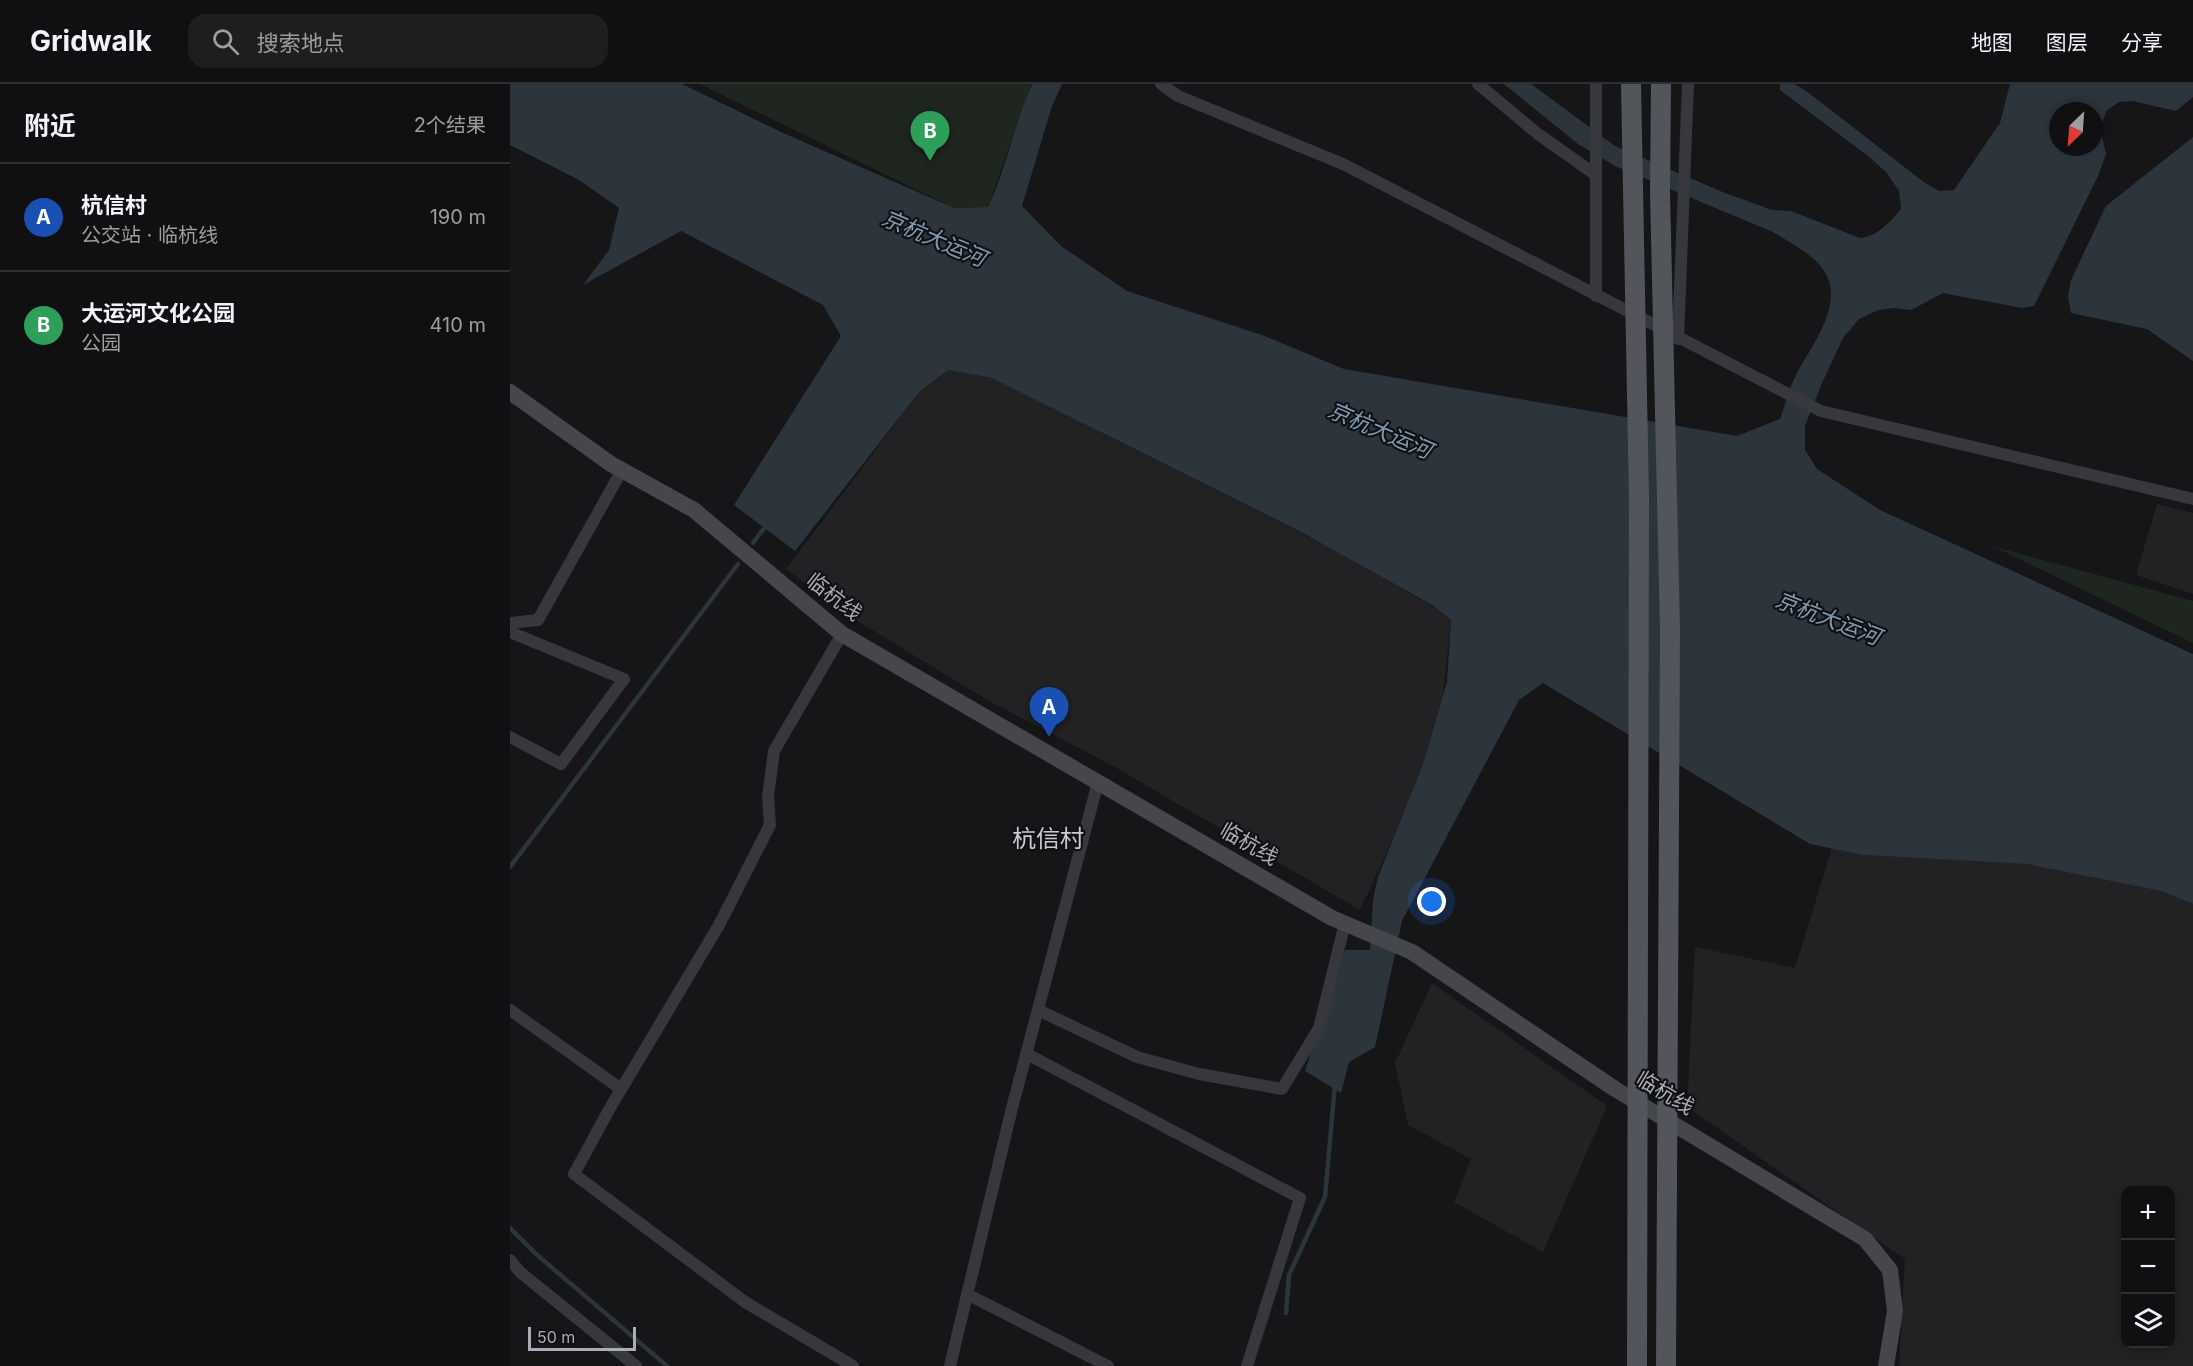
<!DOCTYPE html>
<html lang="zh">
<head>
<meta charset="utf-8">
<style>
	:root { --surface:#101012; --page:#1e1e20; --text:#f1f3f6; --muted:#9c9d9f; --line:#303032; --accent:#ea580c }
	body { margin:0; font-family:Inter,"Noto Sans SC",sans-serif; background:var(--page); color:var(--text) }
	.controls { position:absolute; right:18px; bottom:18px; display:grid; overflow:hidden; border-radius:12px; box-shadow:0 3px 9px #0003 }
	.controls button { width:54px; height:54px; display:grid; place-items:center; padding:0; border:0; border-bottom:2px solid var(--line); background:var(--surface); color:var(--text); font:30px sans-serif }
	.compass { position:absolute; left:1539px; top:18px; width:54px; height:54px; border-radius:50%; background:var(--surface); box-shadow:0 3px 9px #0003; rotate:205deg }
	.scale { position:absolute; left:18px; bottom:15px; width:108px; box-sizing:border-box; padding-left:6px; border:3px solid #a8adb8; border-top:0; font-size:16px; line-height:21px; white-space:nowrap; color:#a8adb8; -webkit-text-stroke:4px #111113; paint-order:stroke }
	.you { position:absolute; left:922px; top:818px; width:21px; height:21px; margin:-15px; border:4px solid #fff; border-radius:50%; background:#1a73e8; box-shadow:0 0 0 9px #1a73e833 }
	.badge { display:grid; place-items:center; width:39px; height:39px; border-radius:50%; background:var(--accent); color:#fff; font-size:20px; font-weight:700 }
	.pin { position:absolute; translate:-50% -50px; filter:drop-shadow(0 2px 3px #0008) }
	.pin::after { content:''; position:absolute; top:32px; width:21px; height:18px; background:inherit; clip-path:polygon(0 0,100% 0,50% 100%) }
	.list { margin:0; padding:0; list-style:none }
	h2 { display:flex; justify-content:space-between; align-items:center; height:78px; margin:0; padding:0 24px; font-size:26px }
	h2 small { font-size:20px; font-weight:400; color:var(--muted) }
	.list li { display:grid; grid-template-columns:39px 1fr auto; gap:18px; align-items:center; box-sizing:border-box; height:108px; padding:0 24px; border-top:2px solid var(--line) }
	.list b { display:block; font-size:22px; white-space:nowrap }
	.list p { margin:0; font-size:20px; white-space:nowrap; color:var(--muted) }
	.list em { font-size:20px; font-style:normal; color:var(--muted) }
	.icon { flex:none; width:33px; height:33px; fill:none; stroke:currentColor; stroke-width:2; stroke-linecap:round; stroke-linejoin:round }
	.map { position:relative; flex:none; width:1683px; height:1282px; overflow:hidden }
	header { display:flex; align-items:center; gap:36px; box-sizing:border-box; height:84px; padding:0 30px; background:var(--surface); border-bottom:2px solid var(--line) }
	header strong { font-size:28px }
	nav { display:flex; gap:33px; margin-inline-start:auto; font-size:21px }
	.search { width:420px; height:54px; background:var(--page); display:flex; align-items:center; gap:15px; box-sizing:border-box; padding:0 21px; border-radius:18px; color:var(--muted); font-size:22px }
	main { display:flex }
	aside { flex:1; background:var(--surface) }
	.map>svg:first-child { display:block }
</style>
</head>
<body>
<header>
<strong>Gridwalk</strong>
<div class="search"><svg class="icon" aria-label="search" viewBox="0 0 24 24"><circle cx="10" cy="10" r="6"/><path d="M15 15l6 6"/></svg>搜索地点</div>
<nav><a>地图</a><a>图层</a><a>分享</a></nav>
</header>
<main>
<aside>
<h2>附近<small>2个结果</small></h2>
<ul class="list">
<li><span class="badge" style="background:#1a4fb4">A</span><div><b>杭信村</b><p>公交站 · 临杭线</p></div><em>190 m</em></li>
<li><span class="badge" style="background:#2e9e5b">B</span><div><b>大运河文化公园</b><p>公园</p></div><em>410 m</em></li>
</ul>
</aside>
<div class="map">
<svg width="1683" height="1282" viewBox="0 0 1683 1282">
	<rect width="100%" height="100%" fill="#161618"/>
	<g fill="#222225" fill-rule="evenodd">
		<polygon points="438,286 482,294 815,461 922,522 941,536 933,611 913,680 883,755 850,826 603,682 477,616 338,531 276,485 410,307"/>
		<polygon points="1647,420 1683,429 1683,510 1626,491"/>
		<path d="M1322,764L1354,771L1516,780L1651,807L1683,820V1282H1389L1395,1175L1177,1023L1185,863L1285,884ZM1616,1106H1660V1260H1616Z"/>
		<polygon points="922,899 1097,1022 1033,1168 944,1118 961,1075 898,1041 885,979"/>
	</g>
	<g fill="#1e261f">
		<polygon points="190,0 521,0 478,123 444,124"/>
		<polygon points="1482,462 1683,517 1683,559"/>
	</g>
	<g fill="#2c353c" fill-rule="evenodd">
		<path d="M0,0H172L271,48L444,124L478,123C497,83 504,40 522,0H552L541,25L512,122L551,162L617,207L752,251L834,285L1227,352L1270,335C1275,321 1279,305 1286,291C1300,264 1332,225 1317,192C1308,172 1280,159 1263,148L1105,82L1068,60L994,0H1021L1105,62L1215,109L1262,126L1281,127L1350,154C1367,153 1380,138 1391,125L1389,107L1376,88L1358,72L1270,6V0H1284L1295,6L1415,99L1429,107L1444,106L1490,39L1500,0H1683V13L1666,27L1622,17L1609,18L1597,26L1590,44L1596,70L1588,92L1524,222L1512,224L1433,209L1401,226L1384,224L1368,226L1349,235L1333,254L1312,299L1295,342V366L1307,385L1370,426L1683,570V820L1651,807L1516,780L1354,771L1300,760L1033,599L1009,616L892,837L865,963L839,978L831,1009L795,987L835,866H860L863,816L868,793L913,680L937,598L941,536L922,521L793,449L482,294L438,286L410,307L285,467L224,421L331,252L313,221L171,147L73,201L99,166L109,124L69,96L0,61ZM1548,27H1584V63H1548Z"/>
		<polygon points="1683,53 1683,277 1637,245 1561,229 1558,213 1561,196 1596,122"/>
	</g>
	<g fill="none" stroke-linecap="round" stroke-linejoin="round">
		<g stroke="#2c353c" stroke-width="4.5">
			<polyline points="243,459 258,439"/>
			<polyline points="0,783 228,480"/>
			<polyline points="0,1144 26,1170 157,1282"/>
			<polyline points="776,1229 779,1191 815,1113 825,1000"/>
		</g>
		<g stroke="#37383d" stroke-width="12">
			<polyline points="651,0 668,12 833,80 1311,327 1683,415"/>
			<polyline points="968,0 1028,50 1086,91"/>
			<polyline points="1086,212 1086,0"/>
			<polyline points="1168,255 1178,0"/>
			<polyline points="0,539 28,536 112,386"/>
			<polyline points="0,548 114,595 51,680 0,653"/>
			<polyline points="332,550 264,667 258,713 260,741 209,841 100,1024 64,1090 235,1218 343,1282"/>
			<polyline points="0,926 111,1005"/>
			<polyline points="528,926 627,973 689,990 772,1005 809,944 835,839"/>
			<polyline points="517,970 790,1114 737,1282"/>
			<polyline points="0,1176 10,1188 126,1282"/>
			<polyline points="457,1210 598,1282"/>
			<polyline points="440,1282 502,1024 588,698"/>
		</g>
		<polyline stroke="#45474d" stroke-width="16" points="0,308 101,380 184,426 332,550 822,834 902,868 1105,1005 1355,1155 1380,1186 1385,1227 1376,1282"/>
		<g stroke="#53555c" stroke-width="20">
			<polyline points="1121,0 1129,414 1127,1282"/>
			<polyline points="1151,0 1150,108 1160,546 1156,1282"/>
		</g>
	</g>
	<g text-anchor="middle" stroke-width="4.5" stroke-linejoin="round" paint-order="stroke">
		<g font-size="21" fill="#a8adb8" stroke="#111113">
			<text transform="translate(324 513) rotate(38)" y="7">临杭线</text>
			<text transform="translate(739 760) rotate(30)" y="7">临杭线</text>
			<text transform="translate(1155 1009) rotate(31)" y="7">临杭线</text>
		</g>
		<g font-size="22" font-style="italic" fill="#7f9bb3" stroke="#111113">
			<text transform="translate(424 154) rotate(23)" y="8">京杭大运河</text>
			<text transform="translate(870 346) rotate(23)" y="8">京杭大运河</text>
			<text transform="translate(1318 534) rotate(21)" y="8">京杭大运河</text>
		</g>
		<g font-size="24" fill="#c9ccd4" stroke="#111113">
			<text x="538" y="763">杭信村</text>
		</g>
	</g>
</svg>
<div class="controls">
<button>+</button>
<button>−</button>
<button><svg class="icon" aria-label="layers" viewBox="0 0 24 24"><path d="M12 4l9 5-9 5-9-5zM3 14l9 5 9-5"/></svg></button>
</div>
<svg class="compass" viewBox="-18 -18 36 36"><path d="M0-13l5 13h-10z" fill="#e53935"/><path d="M0 13l5-13h-10z" fill="#9c9d9f"/></svg>
<div class="scale">50 m</div>
<div class="you"></div>
<div class="pin badge" style="left:539px;top:653px;background:#1a4fb4">A</div>
<div class="pin badge" style="left:420px;top:77px;background:#2e9e5b">B</div>
</div>
</main>
</body>
</html>
